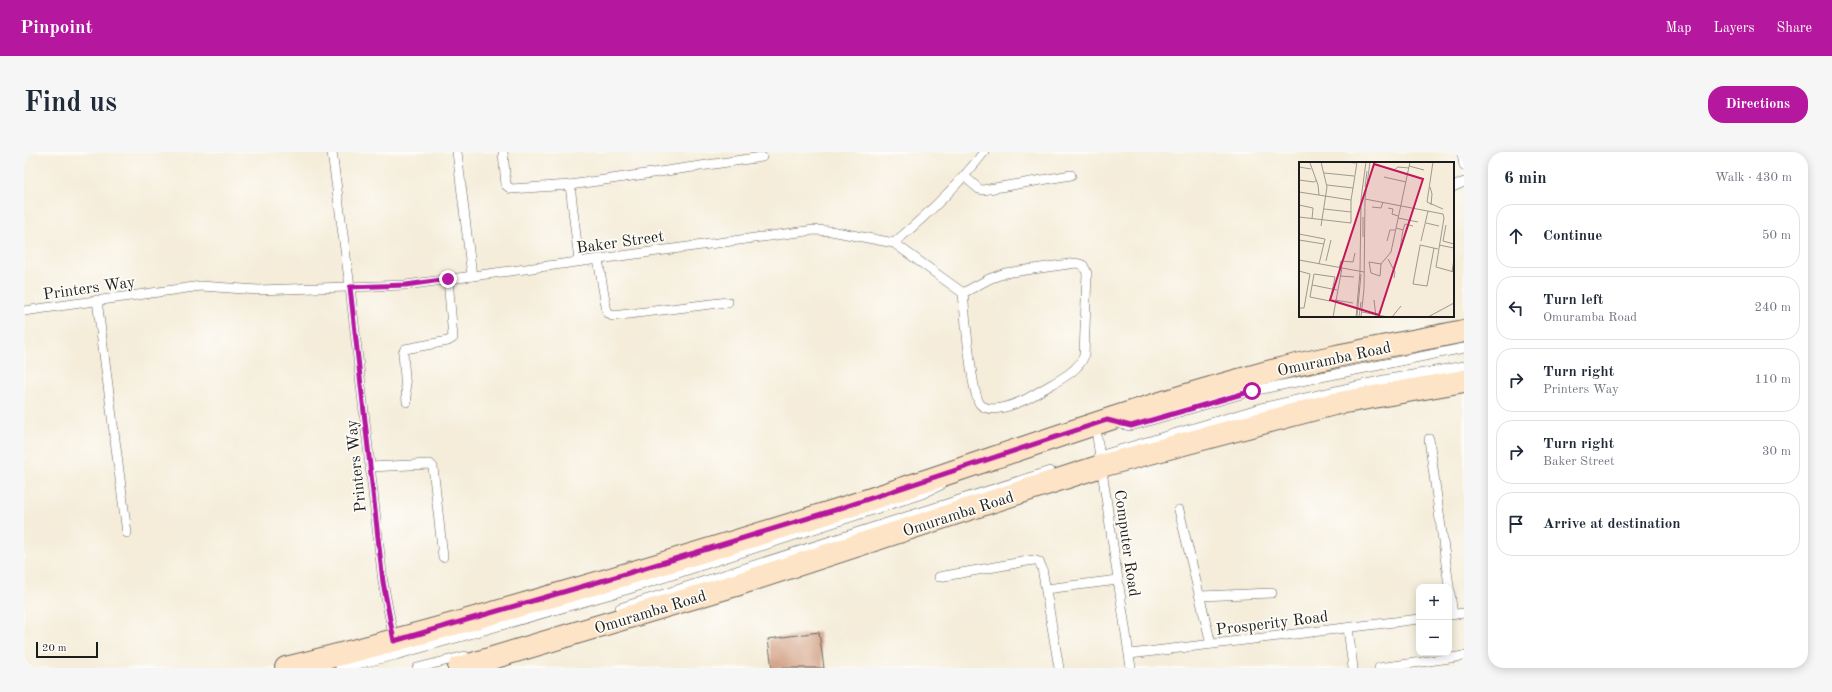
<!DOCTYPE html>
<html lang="en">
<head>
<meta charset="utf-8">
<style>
	:root { --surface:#fff; --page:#f6f6f7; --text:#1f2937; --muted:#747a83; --line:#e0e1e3; --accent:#b5179e }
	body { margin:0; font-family:"Old Standard TT",serif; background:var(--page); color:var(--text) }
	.controls { position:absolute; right:12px; bottom:12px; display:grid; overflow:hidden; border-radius:8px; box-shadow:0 2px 10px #0003 }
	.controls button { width:36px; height:36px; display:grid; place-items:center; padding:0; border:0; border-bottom:1px solid var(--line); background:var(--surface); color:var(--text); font:20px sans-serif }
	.scale { position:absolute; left:12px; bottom:10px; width:62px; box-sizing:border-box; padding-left:4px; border:2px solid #1c1c1c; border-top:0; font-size:11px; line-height:14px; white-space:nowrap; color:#1c1c1c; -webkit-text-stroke:3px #fdfcf7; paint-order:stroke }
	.stop { position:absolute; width:12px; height:12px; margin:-9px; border:3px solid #b5179e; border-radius:50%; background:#fff }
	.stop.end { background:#b5179e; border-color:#fff; box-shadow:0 1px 4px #0008 }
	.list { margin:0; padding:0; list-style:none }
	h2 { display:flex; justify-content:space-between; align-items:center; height:52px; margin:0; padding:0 16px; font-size:17px }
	h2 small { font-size:13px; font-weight:400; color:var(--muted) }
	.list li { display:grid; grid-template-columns:26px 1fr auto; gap:12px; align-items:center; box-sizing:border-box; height:64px; margin:0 8px 8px; padding:0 8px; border:1px solid var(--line); border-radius:16px }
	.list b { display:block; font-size:15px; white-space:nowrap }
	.list p { margin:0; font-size:13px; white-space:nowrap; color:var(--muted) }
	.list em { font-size:13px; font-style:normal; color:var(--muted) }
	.icon { flex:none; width:22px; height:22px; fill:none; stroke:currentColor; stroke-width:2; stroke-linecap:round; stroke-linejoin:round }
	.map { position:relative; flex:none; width:1440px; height:516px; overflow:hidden; border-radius:16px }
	header { display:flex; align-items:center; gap:24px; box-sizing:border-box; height:56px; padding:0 20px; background:var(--accent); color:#fff }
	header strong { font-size:19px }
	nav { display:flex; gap:22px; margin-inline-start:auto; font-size:14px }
	.intro { display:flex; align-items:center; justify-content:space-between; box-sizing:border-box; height:96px; padding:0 24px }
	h1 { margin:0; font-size:28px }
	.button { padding:10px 18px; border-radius:16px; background:var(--accent); color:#fff; font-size:14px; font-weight:700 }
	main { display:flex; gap:24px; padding:0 24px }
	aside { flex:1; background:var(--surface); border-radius:16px; box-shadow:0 2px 10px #0003 }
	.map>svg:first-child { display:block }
</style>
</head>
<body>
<header>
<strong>Pinpoint</strong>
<nav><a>Map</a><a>Layers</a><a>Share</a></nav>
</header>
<div class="intro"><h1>Find us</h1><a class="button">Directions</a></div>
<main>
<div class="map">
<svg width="1440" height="516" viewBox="0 0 1440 516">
	<rect width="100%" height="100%" fill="#fdfcf7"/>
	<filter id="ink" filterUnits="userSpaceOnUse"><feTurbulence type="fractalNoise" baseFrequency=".025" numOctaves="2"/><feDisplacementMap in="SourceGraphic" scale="8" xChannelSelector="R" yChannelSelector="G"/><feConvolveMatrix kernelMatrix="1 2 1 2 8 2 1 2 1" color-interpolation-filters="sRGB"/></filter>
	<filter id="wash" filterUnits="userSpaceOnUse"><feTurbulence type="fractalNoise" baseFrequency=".012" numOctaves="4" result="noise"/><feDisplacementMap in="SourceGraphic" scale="16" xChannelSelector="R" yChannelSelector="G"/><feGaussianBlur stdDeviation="0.9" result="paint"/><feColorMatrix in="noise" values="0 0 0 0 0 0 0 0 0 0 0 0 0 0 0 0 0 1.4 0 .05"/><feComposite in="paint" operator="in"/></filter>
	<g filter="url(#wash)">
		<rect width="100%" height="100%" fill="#f5edda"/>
		<g id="blocks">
			<polygon fill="#d4a58a" points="795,480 800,516 748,516 744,487"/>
		</g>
	</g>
	<g filter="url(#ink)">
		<use href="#blocks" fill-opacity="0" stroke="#68655e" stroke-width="1"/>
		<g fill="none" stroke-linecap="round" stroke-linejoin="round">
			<defs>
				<g id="lane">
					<polyline points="308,0 326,135 359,430 370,488"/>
					<polyline points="433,0 448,124"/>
					<polyline points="479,0 482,33 487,37 546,33"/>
					<polyline points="1438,0 1440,14"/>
					<polyline points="941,25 955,37 959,38 1047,23"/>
					<polyline points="1429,35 1440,30"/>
					<path d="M870,91C903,63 933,35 960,0"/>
					<polyline points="574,107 583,160 588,164 704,150"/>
					<polyline points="555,109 546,33 738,5"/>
					<polyline points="73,148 103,381"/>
					<path d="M0,159L177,134L234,138L382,133L790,78L807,79L870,91L939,141C941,160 947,241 956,252C968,265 1002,248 1013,241C1028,231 1053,222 1060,204L1063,121L1059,113L1052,111L981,121L965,127L939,141"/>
					<polyline points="383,250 379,201 381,197 424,189 429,186 424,127"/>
					<polyline points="1071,271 1107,516"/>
					<polyline points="1092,271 1107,274 1228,239 1440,196"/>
					<polyline points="1405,287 1429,463"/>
					<polyline points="1075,304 1237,256 1360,228 1440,214"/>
					<polyline points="346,315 406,312 409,315 419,405"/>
					<polyline points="1155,358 1187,492"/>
					<polyline points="915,425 1009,408 1015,410 1018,416 1035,516"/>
					<polyline points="1022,437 1094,428"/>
					<polyline points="1176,444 1248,441"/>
					<polyline points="596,456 1026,319"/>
					<polyline points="1425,463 1440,461"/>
					<polyline points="1324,476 1329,516"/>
					<polyline points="1106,502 1395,467"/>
					<polyline points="316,516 372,503 605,437 898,342 917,333"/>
					<polyline points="393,516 441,504"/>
					<polyline points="1355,516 1440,504"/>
				</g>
				<g id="secondary">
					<path d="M262,516C447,470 630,415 813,358C952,314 1088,262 1229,224C1298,205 1370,193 1440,179"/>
					<polyline points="435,516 712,433 1077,314 1310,252 1440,229"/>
				</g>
			</defs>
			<use href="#lane" stroke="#68655e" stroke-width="10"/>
			<use href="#secondary" stroke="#68655e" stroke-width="24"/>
			<use href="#lane" stroke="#fff" stroke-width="9"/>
			<use href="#secondary" stroke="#fee4c6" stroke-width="22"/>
		</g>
	</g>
	<g fill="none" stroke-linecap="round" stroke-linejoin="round" filter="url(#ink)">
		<polyline stroke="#b5179e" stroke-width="5" points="424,127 382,133 326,135 359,430 370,489 598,423 814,357 1083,268 1107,274 1228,239"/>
	</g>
	<g text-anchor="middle" stroke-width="3.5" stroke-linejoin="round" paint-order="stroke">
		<g font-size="16" fill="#1c1c1c" stroke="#fdfcf7">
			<text transform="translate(596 89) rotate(-8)" y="6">Baker Street</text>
			<text transform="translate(65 135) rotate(-8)" y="6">Printers Way</text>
			<text transform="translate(1310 206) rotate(-12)" y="6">Omuramba Road</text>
			<text transform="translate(331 314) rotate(-96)" y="6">Printers Way</text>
			<text transform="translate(934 361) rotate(-18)" y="6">Omuramba Road</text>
			<text transform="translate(1104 391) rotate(82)" y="6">Computer Road</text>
			<text transform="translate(626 459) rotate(-17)" y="6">Omuramba Road</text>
			<text transform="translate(1248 470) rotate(-7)" y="6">Prosperity Road</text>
		</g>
	</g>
	<g transform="translate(1275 10)">
		<rect width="155" height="155" fill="#f5edda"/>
		<path fill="none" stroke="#9e998e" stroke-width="1" d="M45,0L57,1M134,0L128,40L144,47M11,1L19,23L20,33M110,4L125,8M0,5L12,7M95,8L99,5L110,6M25,11L55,14M85,15L107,20M0,18L15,20L18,18M28,23L54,26L52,38M66,25L68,9M131,25L133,32L132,43M54,26L58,0M0,30L52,38V50M66,37L144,52L145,56L137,105M0,43L14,46L13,57M73,45L82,46L84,40M89,46L94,47L93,52L99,54M0,55L52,61V50L25,47M99,56L119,60M127,61L140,64M147,63L144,79L155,82M22,64L28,25L22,0M97,66L104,68L101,87M104,68L106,62L114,64M0,72L26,77L20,102M64,75V55M0,78L25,82M88,79L91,68H96M122,79L129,49M140,83L155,86M135,86L128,124L114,122L121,84V83L139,87M89,97L96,110L95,116M0,98L65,110M27,99L32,78M82,102L81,114L72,111L70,100L82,102L92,90L111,0M137,105L155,110M40,106L42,99L54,100L56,91M0,109L11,112L5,146H0M153,110L155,97M15,112L36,115L31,139L11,135ZM41,114L55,115M13,123L38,128M36,138L54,141M75,138L77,155M63,150L89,155M34,155L43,106M57,155L61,110L62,37L67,0M58,155L62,112M60,155L62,140M62,155L65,127L66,37L71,0M93,155L102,144M129,155L155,141"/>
		<path fill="#c2185b" fill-opacity="0.15" stroke="#c2185b" stroke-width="2" d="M75,2L124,17L80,153L31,138Z"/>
		<rect width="155" height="155" fill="none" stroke="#1c1c1c" stroke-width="2"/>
	</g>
</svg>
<div class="controls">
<button>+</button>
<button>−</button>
</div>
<div class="scale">20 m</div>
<div class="stop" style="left:1228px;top:239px"></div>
<div class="stop end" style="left:424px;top:127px"></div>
</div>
<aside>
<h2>6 min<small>Walk · 430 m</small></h2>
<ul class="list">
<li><svg class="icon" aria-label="ahead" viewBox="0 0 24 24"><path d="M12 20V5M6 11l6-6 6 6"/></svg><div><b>Continue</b></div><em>50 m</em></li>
<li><svg class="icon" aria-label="left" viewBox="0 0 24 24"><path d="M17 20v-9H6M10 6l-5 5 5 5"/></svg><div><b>Turn left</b><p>Omuramba Road</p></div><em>240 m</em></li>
<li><svg class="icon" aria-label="right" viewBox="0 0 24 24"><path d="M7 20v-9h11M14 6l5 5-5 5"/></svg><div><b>Turn right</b><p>Printers Way</p></div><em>110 m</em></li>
<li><svg class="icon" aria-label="right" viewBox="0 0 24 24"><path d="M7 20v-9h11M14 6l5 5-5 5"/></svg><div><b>Turn right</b><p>Baker Street</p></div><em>30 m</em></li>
<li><svg class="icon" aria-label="arrive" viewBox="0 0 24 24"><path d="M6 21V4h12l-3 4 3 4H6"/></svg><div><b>Arrive at destination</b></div></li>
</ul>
</aside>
</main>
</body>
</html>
